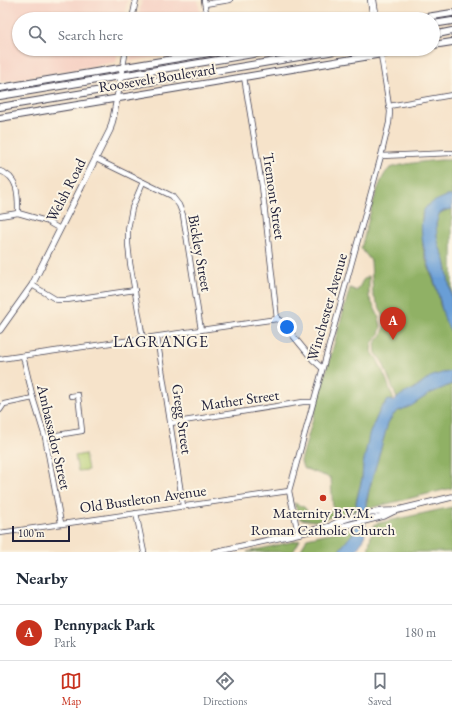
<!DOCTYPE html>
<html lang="en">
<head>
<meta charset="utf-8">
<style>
	:root { --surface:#fff; --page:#f6f6f7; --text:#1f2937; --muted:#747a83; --line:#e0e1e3; --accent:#c8321e }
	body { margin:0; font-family:"EB Garamond",serif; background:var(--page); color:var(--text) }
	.scale { position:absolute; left:12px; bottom:10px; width:58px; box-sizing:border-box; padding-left:4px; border:2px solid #22223b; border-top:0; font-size:11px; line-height:14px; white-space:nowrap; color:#22223b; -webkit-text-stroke:3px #fcf5e5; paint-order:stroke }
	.you { position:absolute; left:287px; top:327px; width:14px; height:14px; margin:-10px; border:3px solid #fff; border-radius:50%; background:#1a73e8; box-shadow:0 0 0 6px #1a73e833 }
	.badge { display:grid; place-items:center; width:26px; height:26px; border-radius:50%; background:var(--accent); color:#fff; font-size:13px; font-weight:700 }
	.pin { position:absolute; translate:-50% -33px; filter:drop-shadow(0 1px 2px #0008) }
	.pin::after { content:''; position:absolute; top:21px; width:14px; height:12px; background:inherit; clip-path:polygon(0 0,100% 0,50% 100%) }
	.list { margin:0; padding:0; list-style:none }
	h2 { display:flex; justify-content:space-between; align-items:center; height:52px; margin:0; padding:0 16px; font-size:17px }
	h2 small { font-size:13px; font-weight:400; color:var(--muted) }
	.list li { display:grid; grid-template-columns:26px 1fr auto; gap:12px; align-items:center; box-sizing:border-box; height:56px; padding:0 16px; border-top:1px solid var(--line) }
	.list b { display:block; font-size:15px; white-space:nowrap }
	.list p { margin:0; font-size:13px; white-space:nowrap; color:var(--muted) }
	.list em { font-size:13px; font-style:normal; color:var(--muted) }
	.icon { flex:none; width:22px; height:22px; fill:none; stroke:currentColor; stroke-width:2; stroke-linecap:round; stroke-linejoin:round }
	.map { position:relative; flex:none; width:452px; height:552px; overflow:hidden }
	.search { position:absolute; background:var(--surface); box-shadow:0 1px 3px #0004; left:12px; right:12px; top:12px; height:44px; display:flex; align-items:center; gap:10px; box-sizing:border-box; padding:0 14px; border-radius:22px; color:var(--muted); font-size:15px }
	.sheet { height:108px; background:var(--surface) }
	nav { display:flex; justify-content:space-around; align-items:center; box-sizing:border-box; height:56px; border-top:1px solid var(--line); background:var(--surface); font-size:11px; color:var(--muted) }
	nav a { display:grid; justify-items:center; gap:2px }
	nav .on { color:var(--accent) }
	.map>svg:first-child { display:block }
</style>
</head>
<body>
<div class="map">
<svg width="452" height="552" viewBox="0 0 452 552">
	<rect width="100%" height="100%" fill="#fcf5e5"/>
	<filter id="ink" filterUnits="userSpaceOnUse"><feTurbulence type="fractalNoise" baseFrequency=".025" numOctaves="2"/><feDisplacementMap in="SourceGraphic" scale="8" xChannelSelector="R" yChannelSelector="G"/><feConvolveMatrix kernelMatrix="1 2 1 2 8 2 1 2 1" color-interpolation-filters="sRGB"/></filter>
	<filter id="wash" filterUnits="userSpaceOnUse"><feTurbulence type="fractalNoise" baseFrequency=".012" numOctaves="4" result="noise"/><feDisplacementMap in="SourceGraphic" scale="16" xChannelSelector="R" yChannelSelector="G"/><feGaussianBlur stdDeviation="0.9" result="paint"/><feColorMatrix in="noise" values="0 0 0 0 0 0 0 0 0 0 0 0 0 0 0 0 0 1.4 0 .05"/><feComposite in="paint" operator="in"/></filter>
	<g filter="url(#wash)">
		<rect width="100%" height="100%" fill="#f6e3ca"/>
		<g fill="#f6d2c4">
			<polygon points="0,0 127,0 124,19 19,19 19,49 118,49 116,62 0,82"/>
			<polygon points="142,0 198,0 201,19 138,19"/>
			<polygon points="133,49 206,49 206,50 130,61"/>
		</g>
		<polygon fill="#b6ce73" stroke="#6c7857" points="85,454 88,470 78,471 75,456"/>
		<g fill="#90b165" stroke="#596a50">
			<path d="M441,160H452V196H447L427,206L425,209L422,214V233L423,248L426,260L438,293L440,305L452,333V369L449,372L435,375L397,399L383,363L376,353L375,343L382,335L385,324L383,314L373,295L371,261L361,248C366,232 377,178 389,169C396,164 430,161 441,160Z"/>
			<polygon points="452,209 452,300 446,264 437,241 436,224 439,214 441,212"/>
			<polygon points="369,276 369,297 378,315 381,326 379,335 372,343 371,351 377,359 387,381 394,401 390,400 383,405 380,410 371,430 363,465 362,479 358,493 356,503 358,510 315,521 300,519 294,503 304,507 311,516 333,511 331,478 303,468 301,461 350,288 357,291 363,280"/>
			<polygon points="452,384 452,488 366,509 369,490 388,423 393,415 398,411 411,406 429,394"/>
			<polygon points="452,507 452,552 368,552 371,535 375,524"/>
			<polygon points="353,528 352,535 340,549 339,552 300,552 307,538"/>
			<polygon points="300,540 293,552 247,552"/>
		</g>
		<g fill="#699ed6" stroke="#466088">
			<path d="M447,196H452V209L445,210L439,214L436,224L437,236L439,246L445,260L452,300V333C443,321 442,308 438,293C431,268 419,246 422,219C423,216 422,213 424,210C428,203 440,199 447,196Z"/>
			<polygon points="452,369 452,384 429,394 411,406 398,411 393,415 388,423 369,490 366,502 365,531 364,539 355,552 339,552 340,549 354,532 358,510 356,503 362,479 363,465 369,435 380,410 388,400 394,401 401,395 418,387 430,377 442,373 449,372"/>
		</g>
	</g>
	<g filter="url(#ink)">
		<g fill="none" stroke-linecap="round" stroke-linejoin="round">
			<defs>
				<g id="minor">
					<polyline points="204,0 207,19"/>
					<polyline points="370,0 373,19"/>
					<polyline points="374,0 377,19"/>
					<polyline points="205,4 230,0"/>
					<polyline points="132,19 136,0"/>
					<polyline points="123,67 126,49"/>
					<polyline points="244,77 262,186 277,319"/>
					<polyline points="389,106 452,95"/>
					<polyline points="381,156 452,153"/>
					<polyline points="96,159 172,196 179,205 183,215 201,330"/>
					<path d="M0,171C19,177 18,196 18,213"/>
					<polyline points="143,182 132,208 128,229 128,244 130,263 143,339"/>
					<polyline points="0,216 18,213 46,221 60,229"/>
					<polyline points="32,285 57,300 67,300 135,290"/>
					<polyline points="157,337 183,506"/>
					<polyline points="23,356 33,398 45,437 61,523"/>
					<polyline points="0,359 277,319 281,321 313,360 322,368"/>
					<polyline points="0,410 4,404 33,398"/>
					<polyline points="171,423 303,402 312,402"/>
					<polyline points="45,437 82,431 78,395 71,396"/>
					<polyline points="136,513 144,552"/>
					<polyline points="0,533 289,491"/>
					<polyline points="298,533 289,491 381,156 389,123 390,112 380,49"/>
				</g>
				<g id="major">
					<polyline points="0,330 32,285 110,130 113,119 123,67"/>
					<path d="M332,525C346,517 377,510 393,511"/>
					<polyline points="215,552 332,526 340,527 384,516 394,511 452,497"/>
				</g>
				<g id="highway">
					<polyline points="414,19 452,13"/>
					<polyline points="433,24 452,21"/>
					<polyline points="433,35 452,31"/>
					<polyline points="433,45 452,42"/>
					<polyline points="0,88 233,49"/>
					<polyline points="0,96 284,49"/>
					<polyline points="0,107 347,49"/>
					<polyline points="0,118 412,49"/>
				</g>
			</defs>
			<use href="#minor" stroke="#423f50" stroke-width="6"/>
			<use href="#major" stroke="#423f50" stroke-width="7"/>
			<use href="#highway" stroke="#423f50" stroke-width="8"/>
			<use href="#minor" stroke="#fff" stroke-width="4.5"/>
			<use href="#major" stroke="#fff" stroke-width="5.5"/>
			<use href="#highway" stroke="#fff" stroke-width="6"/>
		</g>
	</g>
	<circle fill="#c8321e" stroke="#fcf5e5" stroke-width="1.5" cx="323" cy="498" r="4"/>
	<g text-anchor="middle" stroke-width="4" stroke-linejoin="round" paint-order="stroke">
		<g font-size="15" fill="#22223b" stroke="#fcf5e5">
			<text transform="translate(157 78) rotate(-9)" y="5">Roosevelt Boulevard</text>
			<text transform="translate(66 190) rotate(-63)" y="5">Welsh Road</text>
			<text transform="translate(274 196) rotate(82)" y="5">Tremont Street</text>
			<text transform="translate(200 253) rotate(80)" y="5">Bickley Street</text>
			<text transform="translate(327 307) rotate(-74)" y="5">Winchester Avenue</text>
			<text transform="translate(240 400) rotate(-8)" y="5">Mather Street</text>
			<text transform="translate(182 419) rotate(82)" y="5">Gregg Street</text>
			<text transform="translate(54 437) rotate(77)" y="5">Ambassador Street</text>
			<text transform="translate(143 499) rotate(-8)" y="5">Old Bustleton Avenue</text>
		</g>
		<g font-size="15" fill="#22223b" stroke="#fcf5e5">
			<text x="323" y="518">Maternity B.V.M.<tspan x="323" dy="17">Roman Catholic Church</tspan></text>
		</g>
		<g font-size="16" letter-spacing="1" fill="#22223b" stroke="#fcf5e5">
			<text x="161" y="347">LAGRANGE</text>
		</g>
	</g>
</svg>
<div class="scale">100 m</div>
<div class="you"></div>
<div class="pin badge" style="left:393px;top:340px">A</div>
<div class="search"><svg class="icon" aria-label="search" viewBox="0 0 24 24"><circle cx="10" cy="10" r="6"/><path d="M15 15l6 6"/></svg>Search here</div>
</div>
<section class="sheet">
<h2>Nearby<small></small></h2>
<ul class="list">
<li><span class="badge">A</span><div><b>Pennypack Park</b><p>Park</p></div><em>180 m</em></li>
</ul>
</section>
<nav>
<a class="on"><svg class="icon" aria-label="map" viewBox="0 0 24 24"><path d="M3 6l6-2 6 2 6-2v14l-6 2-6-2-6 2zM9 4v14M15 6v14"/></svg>Map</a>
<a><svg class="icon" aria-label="directions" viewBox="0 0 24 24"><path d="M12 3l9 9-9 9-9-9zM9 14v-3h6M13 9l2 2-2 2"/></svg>Directions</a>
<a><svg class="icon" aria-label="saved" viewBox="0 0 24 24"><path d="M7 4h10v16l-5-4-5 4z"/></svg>Saved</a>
</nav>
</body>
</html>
